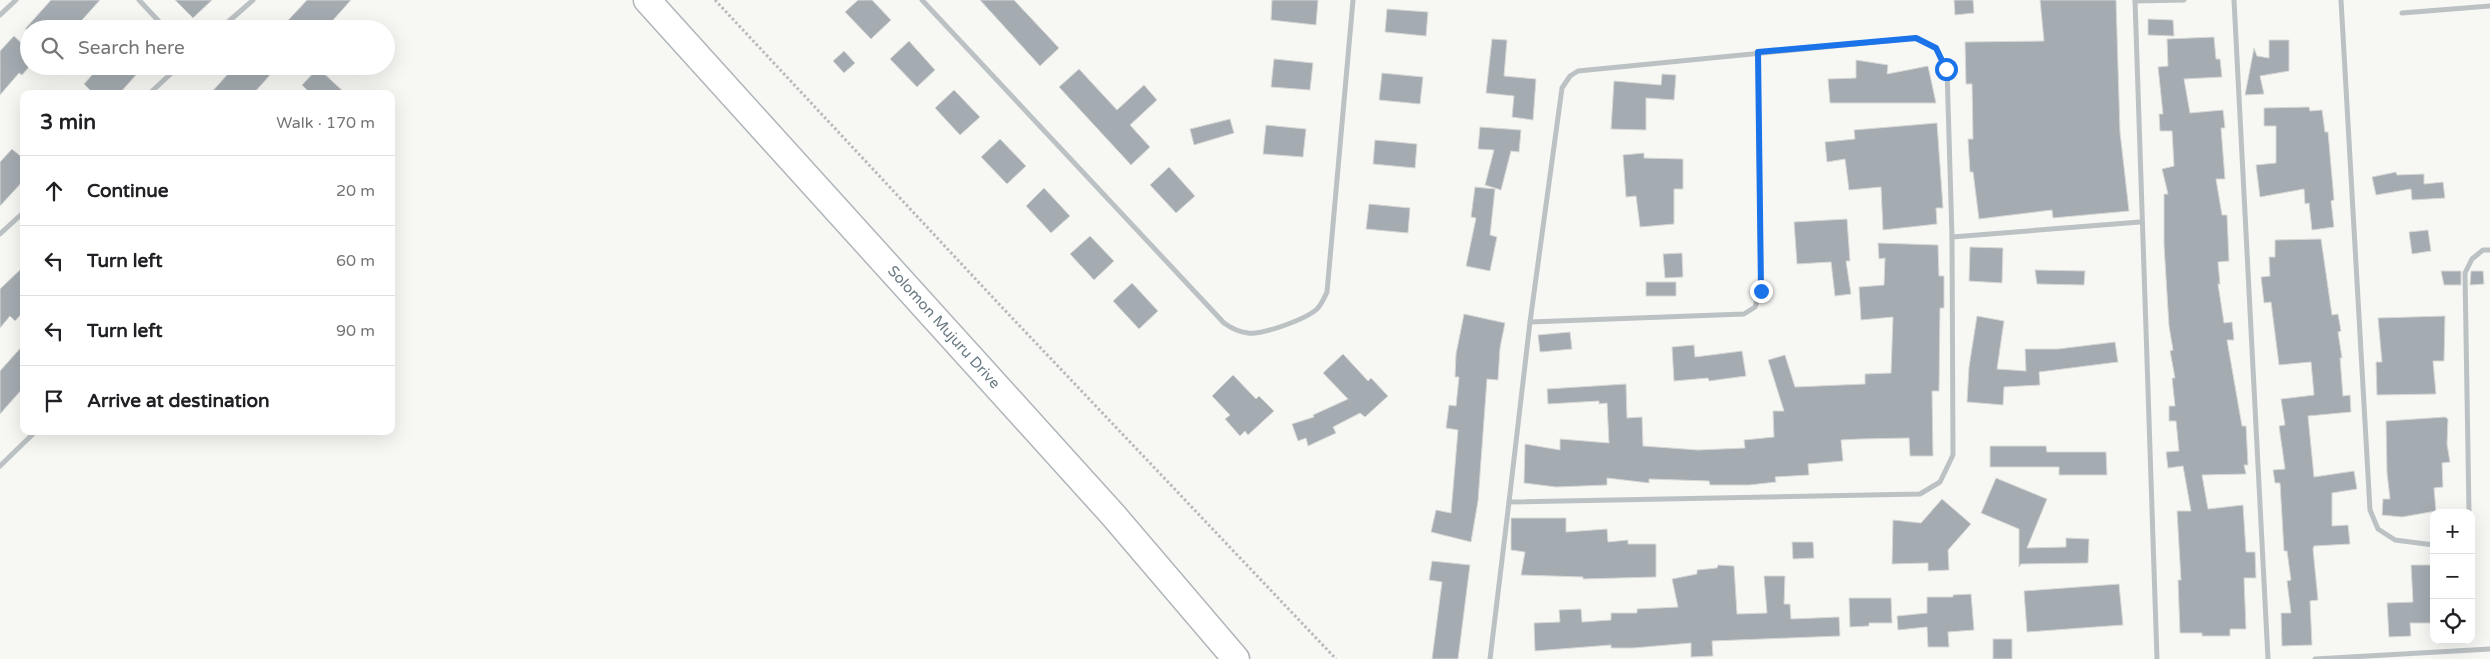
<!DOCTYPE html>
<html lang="en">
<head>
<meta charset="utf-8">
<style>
	:root { --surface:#fff; --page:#f6f6f6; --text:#202124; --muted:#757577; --line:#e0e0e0 }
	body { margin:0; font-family:"Varela Round",sans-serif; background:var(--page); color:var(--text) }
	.controls { position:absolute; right:15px; bottom:15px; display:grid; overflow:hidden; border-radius:10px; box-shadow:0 5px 20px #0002 }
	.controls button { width:45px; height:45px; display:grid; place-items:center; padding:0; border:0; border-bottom:1px solid var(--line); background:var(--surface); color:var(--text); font:25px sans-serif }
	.stop { position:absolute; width:15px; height:15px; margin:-11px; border:4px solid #1a73e8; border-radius:50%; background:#fff }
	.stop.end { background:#1a73e8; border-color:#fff; box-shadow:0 1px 5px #0008 }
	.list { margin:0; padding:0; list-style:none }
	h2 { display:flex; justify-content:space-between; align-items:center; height:65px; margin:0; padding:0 20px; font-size:21px }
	h2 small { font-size:16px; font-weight:400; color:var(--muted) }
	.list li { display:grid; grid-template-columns:32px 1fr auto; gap:15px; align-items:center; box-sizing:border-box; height:70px; padding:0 20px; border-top:1px solid var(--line) }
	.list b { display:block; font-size:19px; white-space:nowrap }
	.list em { font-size:16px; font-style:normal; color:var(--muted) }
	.icon { flex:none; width:28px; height:28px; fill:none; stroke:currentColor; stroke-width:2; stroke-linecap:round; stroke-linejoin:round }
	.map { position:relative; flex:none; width:2490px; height:659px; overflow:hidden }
	.search { position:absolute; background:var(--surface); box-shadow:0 5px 20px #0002; left:20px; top:20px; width:375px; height:55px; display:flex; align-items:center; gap:12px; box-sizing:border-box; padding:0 18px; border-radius:28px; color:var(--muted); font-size:19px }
	.panel { position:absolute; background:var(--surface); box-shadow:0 5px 20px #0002; left:20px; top:90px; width:375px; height:345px; border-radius:10px }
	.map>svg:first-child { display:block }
</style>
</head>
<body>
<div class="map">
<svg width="2490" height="659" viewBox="0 0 2490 659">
	<rect width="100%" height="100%" fill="#f7f7f4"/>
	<g fill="#a4acb1" stroke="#d8d8d7">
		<polygon points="51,0 100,0 74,29 25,29"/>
		<polygon points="175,0 212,0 193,18"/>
		<polygon points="307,0 351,0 325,29 280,29"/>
		<polygon points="858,0 872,0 891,20 871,39 845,12"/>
		<polygon points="980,0 1014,0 1059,48 1040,66"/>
		<polygon points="1272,0 1318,0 1316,25 1271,20"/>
		<polygon points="1954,0 1973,0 1974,13 1955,15"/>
		<polygon points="2040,0 2116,0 2120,132 2129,211 2053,218 2052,210 1979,219 1973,172 1970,172 1968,139 1973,139 1972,84 1966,84 1965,42 2044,41"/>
		<polygon points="1387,9 1428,12 1426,36 1385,32"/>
		<polygon points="2148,19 2173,20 2174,36 2148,35"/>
		<polygon points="14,36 29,50 29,67 22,75 19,73 0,95 0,51"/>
		<polygon points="2214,37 2216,59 2220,59 2222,77 2184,79 2190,113 2223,110 2225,128 2221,128 2225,179 2216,179 2222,215 2227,215 2229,261 2218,262 2220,284 2218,284 2224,323 2232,322 2234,340 2227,340 2242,426 2246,426 2248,465 2244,465 2246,474 2202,475 2208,509 2243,505 2246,552 2255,552 2256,578 2244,578 2246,629 2230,629 2230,636 2202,636 2202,633 2180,633 2178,580 2181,580 2177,511 2191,511 2183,466 2168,468 2166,452 2179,451 2176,421 2169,421 2169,406 2175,406 2172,378 2175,378 2170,351 2173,350 2169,326 2164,245 2164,194 2168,194 2162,169 2174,166 2172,131 2160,131 2159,114 2163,114 2158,67 2168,66 2167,39"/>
		<polygon points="1492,39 1507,40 1504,76 1536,79 1533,120 1512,117 1514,96 1486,93"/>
		<polygon points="2269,40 2289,40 2289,71 2260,76 2264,94 2245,95 2254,48 2257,56 2269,58"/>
		<polygon points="909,41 935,70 917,87 890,59"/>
		<polygon points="844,51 855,63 844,73 833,61"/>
		<polygon points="1274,59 1313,63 1310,90 1271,87"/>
		<polygon points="1856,60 1888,65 1887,74 1928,66 1936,103 1830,103 1828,79 1856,78"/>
		<polygon points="100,66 144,66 119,94 94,94 84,84"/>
		<polygon points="235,66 278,66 253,94 210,94"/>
		<polygon points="318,68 346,94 311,94 302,85"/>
		<polygon points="1079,69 1117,110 1144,85 1157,100 1130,125 1150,147 1131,165 1059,87"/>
		<polygon points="1382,73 1423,77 1420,104 1379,100"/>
		<polygon points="1662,74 1676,75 1674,100 1646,98 1646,130 1611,129 1614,81 1661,85"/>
		<polygon points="954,90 980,117 960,135 935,108"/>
		<polygon points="2309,107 2310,111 2322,110 2325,132 2328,132 2334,200 2331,201 2334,227 2312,230 2309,203 2305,204 2304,189 2260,197 2256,165 2276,163 2276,126 2264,126 2264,108"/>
		<polygon points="1230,119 1234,133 1194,145 1190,129"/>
		<polygon points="1937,123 1943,208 1936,208 1937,224 1883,230 1881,187 1849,190 1845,159 1827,162 1825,142 1855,139 1854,130"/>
		<polygon points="1266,125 1306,129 1303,157 1263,154"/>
		<polygon points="1480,127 1521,130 1519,152 1511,151 1501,190 1485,185 1494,150 1478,149"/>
		<polygon points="1000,139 1026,166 1007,184 981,157"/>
		<polygon points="1375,140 1417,144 1415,168 1373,164"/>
		<polygon points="12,149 24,159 24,180 0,206 0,162"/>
		<polygon points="1644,153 1644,158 1683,159 1683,189 1674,189 1674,224 1640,227 1636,196 1626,197 1623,155"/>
		<polygon points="1169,167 1195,196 1176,213 1150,185"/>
		<polygon points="2396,172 2397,175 2424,174 2424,184 2443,182 2445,198 2412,200 2411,189 2376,195 2372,177"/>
		<polygon points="1475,187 1495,189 1490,235 1497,237 1490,271 1466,266 1476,218 1471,217"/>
		<polygon points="1044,188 1070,216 1051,233 1026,206"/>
		<polygon points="1369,204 1410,208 1408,233 1366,229"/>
		<polygon points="1847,219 1850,261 1846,261 1851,294 1835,296 1831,262 1797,264 1794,222"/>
		<polygon points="2428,230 2431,251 2412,254 2409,232"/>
		<polygon points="1090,236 1114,261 1094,280 1070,254"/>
		<polygon points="2321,239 2332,315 2338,314 2341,331 2338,332 2342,358 2340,358 2343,396 2350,395 2351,412 2308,416 2314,477 2354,471 2357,489 2332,493 2332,526 2348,525 2350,544 2314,546 2313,549 2318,600 2310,601 2312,645 2282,646 2281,613 2291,613 2287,581 2291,580 2287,551 2284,551 2280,483 2275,483 2273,470 2285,469 2279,426 2285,425 2281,399 2314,395 2311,362 2279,365 2271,302 2264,303 2261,277 2270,276 2269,257 2275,257 2275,240"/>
		<polygon points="1878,243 1938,245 1939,276 1944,276 1944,308 1940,308 1939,391 1932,391 1933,456 1910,456 1909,438 1860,439 1841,440 1843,461 1808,464 1809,475 1775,477 1776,482 1749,485 1710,485 1709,481 1649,479 1649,483 1607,478 1607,485 1556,487 1524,483 1525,444 1560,450 1560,439 1609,443 1607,403 1599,404 1599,401 1548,404 1547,389 1626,384 1627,418 1642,417 1643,446 1698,450 1745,448 1744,440 1774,437 1773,411 1784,411 1768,360 1785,355 1795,387 1865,384 1865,374 1891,373 1893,317 1861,320 1859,287 1884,285 1885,258 1879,259"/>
		<polygon points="1970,247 2003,248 2002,283 1969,281"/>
		<polygon points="1682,253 1683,277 1665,278 1663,254"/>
		<polygon points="24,266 24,311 15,321 10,316 0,328 0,289"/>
		<polygon points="2035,270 2085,271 2084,285 2037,284"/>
		<polygon points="2441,271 2461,271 2461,285 2444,285"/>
		<polygon points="2471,271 2483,271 2484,284 2470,285"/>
		<rect x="1646" y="282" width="30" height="14"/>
		<polygon points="1132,283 1158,311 1139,329 1113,301"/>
		<polygon points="1464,314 1505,323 1500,348 1498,380 1487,379 1478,501 1471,542 1431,532 1436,510 1451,513 1458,430 1446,428 1449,405 1456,406 1459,377 1455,377 1456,354"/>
		<polygon points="1977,316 2004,321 1997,369 2026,371 2025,349 2058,349 2115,342 2118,362 2039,372 2040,385 2004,387 2003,405 1967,402 1969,367"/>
		<polygon points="2445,316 2444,361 2433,361 2436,394 2377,395 2376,362 2382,362 2378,318"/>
		<polygon points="1570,332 1572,349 1540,352 1538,335"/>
		<polygon points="24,344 24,387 0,414 0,371"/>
		<polygon points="1694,345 1695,357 1742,351 1746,376 1709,381 1708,378 1674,381 1672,347"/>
		<polygon points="1343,354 1368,381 1371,378 1388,396 1365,417 1360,413 1333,427 1336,433 1308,446 1306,438 1298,441 1292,424 1314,417 1313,415 1348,399 1323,373"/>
		<polygon points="1233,375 1256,399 1259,396 1274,411 1248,435 1245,431 1240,436 1225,419 1230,415 1212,396"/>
		<polygon points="2445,417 2448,419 2447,444 2450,462 2442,463 2443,487 2434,488 2436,511 2402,517 2382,515 2383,499 2390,499 2387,473 2386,421"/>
		<polygon points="1990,446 2046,446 2047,452 2106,452 2107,475 2059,475 2059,467 1990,467"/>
		<polygon points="1996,478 2047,499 2027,548 2066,547 2066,538 2089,539 2088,563 2021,564 2019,567 2019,529 1981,513"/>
		<polygon points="1942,499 1971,524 1948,550 1949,570 1928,571 1928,563 1892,564 1893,520 1921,523"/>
		<polygon points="1511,518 1566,518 1566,532 1607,529 1608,542 1628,540 1628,544 1656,544 1656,577 1583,579 1583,577 1521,575 1525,552 1511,550"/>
		<polygon points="1792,542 1813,542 1814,558 1793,559"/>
		<polygon points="1432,561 1470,565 1458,659 1432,659 1442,582 1429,580"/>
		<polygon points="1718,565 1734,566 1737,614 1767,613 1764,576 1785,576 1784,604 1790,604 1791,619 1839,617 1840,636 1712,641 1713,656 1691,657 1691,643 1633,648 1611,648 1611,645 1535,651 1534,623 1560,622 1559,610 1581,609 1582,622 1611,620 1611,613 1637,613 1637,609 1678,607 1672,579 1697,574 1697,570 1717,568"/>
		<polygon points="2411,565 2432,565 2432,623 2410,623 2411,636 2389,637 2387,603 2413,602"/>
		<polygon points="2119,584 2123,625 2027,632 2024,591"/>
		<polygon points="1971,594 1974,630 1948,632 1949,647 1928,647 1927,627 1898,630 1897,616 1927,613 1927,597 1953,597 1953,595"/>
		<polygon points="1849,598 1891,598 1892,623 1869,623 1869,626 1850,627"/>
		<rect x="1993" y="639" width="19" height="20"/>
	</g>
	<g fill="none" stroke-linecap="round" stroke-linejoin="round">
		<defs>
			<polyline id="secondary" points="647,0 1114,516 1236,659"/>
		</defs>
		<use href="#secondary" stroke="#afb5b9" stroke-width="29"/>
		<polyline stroke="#b7bbbc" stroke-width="3" stroke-dasharray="2.5 2.5" stroke-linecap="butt" points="715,0 998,303 1336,659"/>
		<g stroke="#bcc1c4" stroke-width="5">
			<polyline points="139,0 166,29"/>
			<path d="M922,0L1224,323C1231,328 1239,332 1248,333C1263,335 1306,319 1317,309C1322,304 1324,298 1327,292L1353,0"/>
			<polyline points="2135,0 2157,659"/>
			<polyline points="2234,0 2268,659"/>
			<polyline points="2341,0 2370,510 2378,529 2395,540 2434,545"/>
			<polyline points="2135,1 2184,0"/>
			<polyline points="2402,13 2490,6"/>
			<polyline points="0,15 16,0"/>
			<polyline points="220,29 253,0"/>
			<polyline points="149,94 179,66"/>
			<polyline points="0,234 24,212"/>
			<polyline points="1530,322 1744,314 1755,307 1761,291 1758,52"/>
			<polyline points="0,466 36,431"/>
			<polyline points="1509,502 1530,322 1562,88 1570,76 1578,71 1916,38 1936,48 1947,69 1952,237"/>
			<polyline points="2469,513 2465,273 2472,259 2483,250 2490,250"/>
			<polyline points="1490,659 1509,502 1920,494 1940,482 1953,455 1952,237 2140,222"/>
			<polyline points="2315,659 2490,649"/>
		</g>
		<use href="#secondary" stroke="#fff" stroke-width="26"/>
	</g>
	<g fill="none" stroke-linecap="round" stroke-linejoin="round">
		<polyline stroke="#1a73e8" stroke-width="6" points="1761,291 1758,52 1916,38 1936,48 1946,69"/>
	</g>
	<g text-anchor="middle" stroke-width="5" stroke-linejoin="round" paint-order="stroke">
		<g font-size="15" fill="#697982" stroke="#fff">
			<text transform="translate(944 327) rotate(48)" y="5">Solomon Mujuru Drive</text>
		</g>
	</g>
</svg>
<div class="controls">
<button>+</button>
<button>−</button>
<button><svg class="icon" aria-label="locate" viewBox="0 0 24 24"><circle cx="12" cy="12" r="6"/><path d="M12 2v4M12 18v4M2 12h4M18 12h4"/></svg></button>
</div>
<div class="stop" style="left:1946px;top:69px"></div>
<div class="stop end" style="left:1761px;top:291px"></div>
<div class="search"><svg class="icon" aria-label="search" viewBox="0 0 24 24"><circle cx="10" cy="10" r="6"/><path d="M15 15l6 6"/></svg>Search here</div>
<section class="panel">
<h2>3 min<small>Walk · 170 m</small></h2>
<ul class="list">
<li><svg class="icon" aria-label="ahead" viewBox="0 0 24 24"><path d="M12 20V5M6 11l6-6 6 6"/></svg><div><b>Continue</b></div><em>20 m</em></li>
<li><svg class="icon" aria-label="left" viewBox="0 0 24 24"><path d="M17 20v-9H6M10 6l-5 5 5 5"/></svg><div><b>Turn left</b></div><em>60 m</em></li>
<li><svg class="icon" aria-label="left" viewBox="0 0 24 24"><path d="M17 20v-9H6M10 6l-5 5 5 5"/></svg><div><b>Turn left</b></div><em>90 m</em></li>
<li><svg class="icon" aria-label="arrive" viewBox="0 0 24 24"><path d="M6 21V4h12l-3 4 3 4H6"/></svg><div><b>Arrive at destination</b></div></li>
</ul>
</section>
</div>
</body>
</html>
